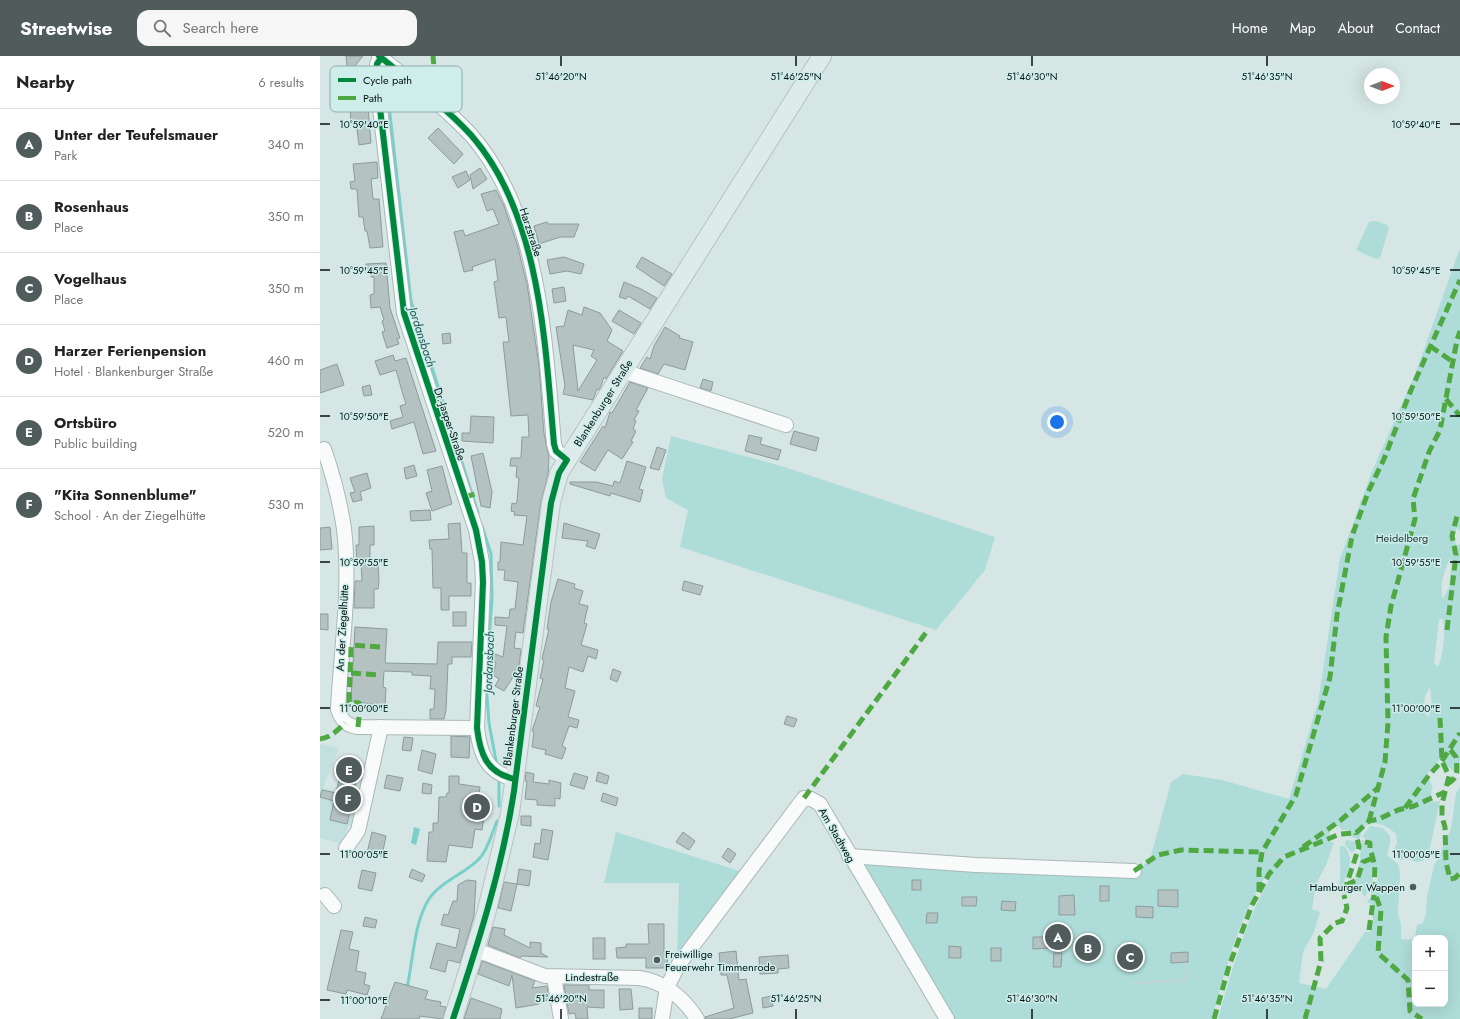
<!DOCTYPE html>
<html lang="en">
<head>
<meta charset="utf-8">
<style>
	:root { --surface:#fff; --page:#f6f6f6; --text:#222; --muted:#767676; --line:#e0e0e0; --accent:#4f5c5b }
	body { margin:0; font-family:Jost,sans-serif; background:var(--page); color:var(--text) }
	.controls { position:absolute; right:12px; bottom:12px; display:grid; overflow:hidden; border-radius:8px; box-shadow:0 4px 16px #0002 }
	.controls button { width:36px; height:36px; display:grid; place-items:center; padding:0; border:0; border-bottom:1px solid var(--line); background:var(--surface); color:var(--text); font:20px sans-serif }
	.compass { position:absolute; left:1044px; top:12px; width:36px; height:36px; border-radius:50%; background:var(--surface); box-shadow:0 4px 16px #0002; rotate:90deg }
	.you { position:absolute; left:737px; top:366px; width:14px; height:14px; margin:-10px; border:3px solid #fff; border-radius:50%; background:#1a73e8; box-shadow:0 0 0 6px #1a73e833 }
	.badge { display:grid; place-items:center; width:26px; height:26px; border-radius:50%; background:var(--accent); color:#fff; font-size:13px; font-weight:700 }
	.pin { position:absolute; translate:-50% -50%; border:2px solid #fff; box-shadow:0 1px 4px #0006 }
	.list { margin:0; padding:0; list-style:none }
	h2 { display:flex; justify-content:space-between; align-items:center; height:52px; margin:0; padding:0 16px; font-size:17px }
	h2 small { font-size:13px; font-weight:400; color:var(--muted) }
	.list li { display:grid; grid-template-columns:26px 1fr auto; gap:12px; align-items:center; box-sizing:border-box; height:72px; padding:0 16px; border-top:1px solid var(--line) }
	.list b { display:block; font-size:15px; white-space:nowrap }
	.list p { margin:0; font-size:13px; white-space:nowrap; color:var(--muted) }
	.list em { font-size:13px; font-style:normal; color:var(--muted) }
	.icon { flex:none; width:22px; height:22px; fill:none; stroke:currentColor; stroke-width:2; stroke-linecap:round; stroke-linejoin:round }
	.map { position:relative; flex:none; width:1140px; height:963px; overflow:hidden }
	header { display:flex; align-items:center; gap:24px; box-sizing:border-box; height:56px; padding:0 20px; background:var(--accent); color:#fff }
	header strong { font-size:19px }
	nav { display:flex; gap:22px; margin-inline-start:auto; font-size:14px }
	.search { width:280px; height:36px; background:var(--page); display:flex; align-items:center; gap:10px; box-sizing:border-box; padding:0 14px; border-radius:12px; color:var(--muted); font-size:15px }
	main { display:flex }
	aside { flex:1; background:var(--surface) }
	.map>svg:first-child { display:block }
</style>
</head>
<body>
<header>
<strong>Streetwise</strong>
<div class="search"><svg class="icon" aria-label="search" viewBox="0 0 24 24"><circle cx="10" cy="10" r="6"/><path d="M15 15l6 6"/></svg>Search here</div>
<nav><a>Home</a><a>Map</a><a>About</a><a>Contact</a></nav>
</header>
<main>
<aside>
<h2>Nearby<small>6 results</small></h2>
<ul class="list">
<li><span class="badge">A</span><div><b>Unter der Teufelsmauer</b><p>Park</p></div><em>340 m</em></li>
<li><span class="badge">B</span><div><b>Rosenhaus</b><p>Place</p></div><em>350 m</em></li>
<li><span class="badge">C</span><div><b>Vogelhaus</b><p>Place</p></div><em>350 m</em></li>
<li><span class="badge">D</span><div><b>Harzer Ferienpension</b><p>Hotel · Blankenburger Straße</p></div><em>460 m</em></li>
<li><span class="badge">E</span><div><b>Ortsbüro</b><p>Public building</p></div><em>520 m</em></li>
<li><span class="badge">F</span><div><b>&quot;Kita Sonnenblume&quot;</b><p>School · An der Ziegelhütte</p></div><em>530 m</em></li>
</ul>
</aside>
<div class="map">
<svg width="1140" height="963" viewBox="0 0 1140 963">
	<rect width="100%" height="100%" fill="#d5e6e5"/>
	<polygon fill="#c2e0de" points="0,688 19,692 3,732 39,741 32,770 28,770 23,788 0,782"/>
	<g fill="#aedcd9" fill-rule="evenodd">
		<polygon points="1056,165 1067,169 1069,172 1060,202 1056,203 1036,194 1049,166"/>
		<path d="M1140,192V475L1137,472L1134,479L1136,490L1140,488V719L1119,704L1107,718L1112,730L1111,741L1102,747L1120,745L1109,796L1103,805C1095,807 1091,805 1086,799L1082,804L1076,801L1073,795L1077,787L1076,778C1069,771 1054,762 1044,771C1042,774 1041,780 1039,783L1032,781L1027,774H1022L1019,770L1010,771L1009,785L1014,787L1006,809L996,828L992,853L1000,856L994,876L983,896L979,927L1006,933L1045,876H1050L1053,863V849L1047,846L1057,832L1058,813L1055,810L1054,820L1045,841L1039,834L1032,835L1040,805L1041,787H1046L1047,783L1042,781L1050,770L1063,772L1070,780V787L1067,799L1078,808L1080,816L1078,858L1081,868V883L1088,884L1095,881L1097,869L1103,867L1106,857L1107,840L1114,810L1131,773L1136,737L1140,731V963H898C911,916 925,867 949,824L945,821C918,862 905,916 892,963H618L527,810L536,799L790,812L821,811L830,804L851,726L863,718L902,724L969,743L998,646L1020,503L1051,418L1096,316ZM1130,503L1132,505L1129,531L1123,543C1119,530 1124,515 1130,503ZM1119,563H1123C1125,578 1124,597 1118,611L1114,607ZM1110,631L1112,652L1108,661C1101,652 1104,640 1110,631ZM1095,882H1125V948H1095Z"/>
		<polygon points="351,380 458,409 675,481 665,514 616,574 360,491 368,454 346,442 342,423"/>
		<polygon points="296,776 426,817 357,904 359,827 284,827"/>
		<polygon points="1028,784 1036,786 1037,791 1032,797 1025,789 1025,785"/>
		<path d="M1020,790H1024C1036,803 1027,817 1022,831L1019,829C1022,816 1019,804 1020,790Z"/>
	</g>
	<polygon fill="#79cfca" points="94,771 100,773 96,789 91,787"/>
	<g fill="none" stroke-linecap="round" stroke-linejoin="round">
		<g stroke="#79cfca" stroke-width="3">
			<polyline points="68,19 67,32 91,245 158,457"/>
			<polyline points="162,470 171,498 172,542 166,627 169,667 177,710"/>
			<polyline points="179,721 179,750"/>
			<path d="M87,932C93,905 94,866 109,843C120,826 146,817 159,803C168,794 172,777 177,765"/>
		</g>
	</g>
	<g fill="#b4c2c1" stroke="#8d9b9a" fill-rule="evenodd">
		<polygon points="26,0 43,0 30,16 43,15 46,36 30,37"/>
		<polygon points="48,51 51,87 39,89 36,66 31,67 30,53"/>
		<polygon points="118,72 143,98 134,108 108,82"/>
		<polygon points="57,106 58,122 51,123 53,143 59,143 63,191 50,192 47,175 45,175 43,161 39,161 37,133 31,133 30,126 35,125 33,108"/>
		<polygon points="160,112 167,123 153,133 150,119"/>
		<polygon points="146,115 150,124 138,132 132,121"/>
		<polygon points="176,134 184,150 197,188 207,228 219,310 224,378 229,402 228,419 221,446 203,577 196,576 194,592 201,593 199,612 184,635 175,630 179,623 173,619 176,607 172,605 175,598 183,601 187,570 175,569 175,561 189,562 190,553 195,553 198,526 184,524 185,514 178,514 178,506 180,506 181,486 203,489 207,460 194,459 195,456 191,455 192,447 196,448 197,445 199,422 196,421 197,410 190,410 191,402 201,402 202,381 209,381 208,359 191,360 183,286 189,286 186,261 179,262 174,226 178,225 175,203 152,211 153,214 144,216 134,176 143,174 145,180 179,168 173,153 167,155 161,138"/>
		<polygon points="227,166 228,168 259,168 254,181 240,181 219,188 214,170"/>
		<polygon points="244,201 264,208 261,218 247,215 230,218 227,204"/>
		<polygon points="322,201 352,218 344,230 316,211"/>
		<polygon points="66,207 70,252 80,282 77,283 79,288 67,292 62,276 65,275 62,265 64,264 60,251 51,252 50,239 54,238 54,221 51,221 51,216 46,217 46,208"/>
		<polygon points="304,226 321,233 337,242 330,253 308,240 306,243 299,241"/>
		<polygon points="244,231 246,245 234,247 232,233"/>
		<path d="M264,251L280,257L292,274L287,285L303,295L286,323L284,321L281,330L279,334L277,333L273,344L243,338L245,330L236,271L244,270L248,254L262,259ZM253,289L274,294L271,300L277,304L258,335Z"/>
		<polygon points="299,254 321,267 314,278 292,265"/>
		<polygon points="345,271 360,280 359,282 373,286 365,314 344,308 338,318 320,312 327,301 330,303 334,290"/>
		<polygon points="130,277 131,287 123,288 122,278"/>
		<polygon points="73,299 75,305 86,302 116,395 103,398 94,366 72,373 70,365 83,361 80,350 86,348 82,335 76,314 60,319 55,305"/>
		<polygon points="17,308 24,329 0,337 0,314"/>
		<polygon points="383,323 393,326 391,335 380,332"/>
		<polygon points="310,326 328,332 316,354 319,355 314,364 316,365 313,373 316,375 311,385 313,386 302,403 288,394 275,415 260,406 283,370 285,372 290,356 292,357"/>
		<polygon points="50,329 52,339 44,340 42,331"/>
		<polygon points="151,360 174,361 173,387 142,385 142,377 150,377"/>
		<polygon points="474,375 499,382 496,395 470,388"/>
		<polygon points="429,379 442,382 440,388 461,394 458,404 425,395"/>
		<polygon points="337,391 346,394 339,414 330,412"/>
		<polygon points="163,397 172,436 170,452 161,450 151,400"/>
		<polygon points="307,405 326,411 319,433 323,434 320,446 291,437 290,440 250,428 250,426 276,426 293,430 294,425 300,427"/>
		<polygon points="94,409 97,420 86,423 84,412"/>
		<polygon points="122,410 132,448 112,455 106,437 112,435 107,414"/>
		<polygon points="47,417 51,432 40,436 42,444 33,446 30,437 35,436 30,422"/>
		<polygon points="110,454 111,464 91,465 90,455"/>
		<polygon points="140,467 142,497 147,497 147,527 151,527 151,540 129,540 129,554 121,554 121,532 113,532 112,493 110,493 109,484 129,483 128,468"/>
		<polygon points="244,467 280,478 275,493 266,490 268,485 242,482"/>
		<polygon points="54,470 54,489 50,489 50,506 58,506 59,525 58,533 54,533 54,552 34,552 35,525 42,525 41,506 37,506 36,489 39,489 39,471"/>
		<polygon points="10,471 12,493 0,494 0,472"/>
		<polygon points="238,523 255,528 254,532 263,535 259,548 268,550 264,567 267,568 261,589 278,594 276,603 268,600 263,616 249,611 245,632 255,635 248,661 259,664 257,672 249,670 242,690 246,692 242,703 225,698 226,694 212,691 214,676 212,675 220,651 216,650 223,623 220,622 224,604 222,603 229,573 227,573 231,546"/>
		<polygon points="364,525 383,530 380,539 362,534"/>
		<rect x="133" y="556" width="13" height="14"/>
		<polygon points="0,558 8,558 8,574 0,573"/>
		<polygon points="35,571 67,573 65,607 117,608 118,586 152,586 151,601 132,601 132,608 128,608 126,654 124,663 110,663 110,653 114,653 115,633 110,633 111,620 92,619 92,616 64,615 63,631 66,632 65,650 31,645"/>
		<polygon points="293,613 301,616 297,626 290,623"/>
		<polygon points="467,660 477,663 474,671 464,668"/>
		<polygon points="131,680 150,681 149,702 131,701"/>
		<polygon points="84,681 93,682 91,695 82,694"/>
		<polygon points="102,694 116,698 112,718 98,714"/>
		<polygon points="23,706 34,708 33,713 39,714 32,741 37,742 35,751 31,750 27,768 10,764 14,745 0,741 2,734 16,737"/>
		<polygon points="206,716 214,718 213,726 229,728 229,724 241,727 240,743 235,742 235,750 217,749 217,744 205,743 207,725 205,725"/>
		<polygon points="278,716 289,720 287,728 276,725"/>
		<polygon points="254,717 268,721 264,733 250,729"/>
		<polygon points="67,719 83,722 80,735 64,732"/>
		<polygon points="129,720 139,720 139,728 160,731 158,746 166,747 162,774 155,773 152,792 129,789 126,806 107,805 109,776 113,776 113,767 118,767 119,741 126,741 127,737 129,737"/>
		<polygon points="103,727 112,729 111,738 102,737"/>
		<polygon points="283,737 298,742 296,750 281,745"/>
		<polygon points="201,760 211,760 211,770 201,769"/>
		<polygon points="222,773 233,775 228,804 213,801 215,787 220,788"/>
		<polygon points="52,776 66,780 62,800 47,797"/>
		<polygon points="363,776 375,785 369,794 356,786"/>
		<polygon points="408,792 416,798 410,807 402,801"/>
		<polygon points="92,813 105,819 102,826 89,821"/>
		<polygon points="199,813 211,815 209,830 197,828 191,855 178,852 184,826 197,828"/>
		<polygon points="42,814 56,817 52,835 38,832"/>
		<polygon points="147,824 156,825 154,860 140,907 128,904 125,916 110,912 117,887 136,892 140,873 121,869 124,858 128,859 133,845 137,845 138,829"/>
		<rect x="592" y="824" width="9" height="10"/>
		<rect x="780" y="830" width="9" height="15"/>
		<polygon points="838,834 858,834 858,851 838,850"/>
		<polygon points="754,839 755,859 739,859 739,840"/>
		<polygon points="642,841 657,841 656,850 642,850"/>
		<polygon points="682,845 696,846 695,855 681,854"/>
		<polygon points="816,850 833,851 833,862 816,861"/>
		<polygon points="607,857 618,857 617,867 606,867"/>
		<polygon points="45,861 57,864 55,872 43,870"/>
		<polygon points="328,868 344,868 344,896 348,896 347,912 326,912 326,902 297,902 296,892 306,891 306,888 329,888"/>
		<polygon points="173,871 185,873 184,879 210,892 210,886 221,887 221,897 228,901 201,900 200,902 168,889"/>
		<polygon points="21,874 33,876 29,893 39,895 36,915 46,917 44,928 50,930 47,939 27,934 26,938 7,934"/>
		<polygon points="713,881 728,881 728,892 713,893"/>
		<rect x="273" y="882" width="12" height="21"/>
		<rect x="764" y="886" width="8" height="13"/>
		<polygon points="629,890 641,891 641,902 629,902"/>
		<rect x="671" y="892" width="10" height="13"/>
		<polygon points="416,895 419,924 426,923 433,957 409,963 385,963 385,961 414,952 407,919 401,919 399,897"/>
		<polygon points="806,895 814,896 814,907 806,907"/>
		<polygon points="868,896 868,906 851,907 851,897"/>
		<polygon points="734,897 742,897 741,911 733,911"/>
		<polygon points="468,899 469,912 458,913 458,917 440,918 439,901"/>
		<polygon points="162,905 215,925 212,932 227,930 229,944 219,946 219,948 196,952 192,919 189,930 158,918"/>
		<polygon points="75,926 108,935 105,943 121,946 120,950 126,951 123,963 100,960 99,963 61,963"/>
		<polygon points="244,929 269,929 269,934 284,934 284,952 267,951 268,963 256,963 255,957 249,958"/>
		<polygon points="299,933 311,933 313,953 300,954"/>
		<polygon points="451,940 453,950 443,952 442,942"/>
		<polygon points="151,942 182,953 180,963 144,963"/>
		<rect x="319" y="952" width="13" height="11"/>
	</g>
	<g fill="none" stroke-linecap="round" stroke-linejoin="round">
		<defs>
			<g id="minor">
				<path d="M59,0C90,25 124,50 151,79C221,159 225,288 234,388L236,395L247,404"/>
				<path d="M61,2L57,8L56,18L84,257L156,474L162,506L163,526L157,672C160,697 166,717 195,723"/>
				<polyline points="303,315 466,369"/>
				<path d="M4,393C13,419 20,445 24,473C31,532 21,594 18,653C21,664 26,670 38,671L157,672"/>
				<polyline points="26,792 38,775 61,671"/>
				<polyline points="529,800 656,809 814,815"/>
				<polyline points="5,839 14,850"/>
				<path d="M156,894L225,920L319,922C343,925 364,942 377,963"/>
				<polyline points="234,921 241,963"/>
				<polyline points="342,963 347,931 359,908 484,742 491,743 500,748 627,963"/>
			</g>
			<polyline id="major" points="133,963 166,858 190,757 231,447 239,417 502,0"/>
		</defs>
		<use href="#minor" stroke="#aab8b7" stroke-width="16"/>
		<use href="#major" stroke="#bac2c1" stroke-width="20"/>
		<g stroke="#ccd2d1" stroke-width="2" stroke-dasharray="4 2" stroke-linecap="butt">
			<polyline points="1041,785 1045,786"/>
			<polyline points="942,796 964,801"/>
			<polyline points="1024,839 1024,836"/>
			<polyline points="814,927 867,924 867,908"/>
		</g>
		<use href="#minor" stroke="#f9fbfb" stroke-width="14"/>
		<use href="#major" stroke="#ddebea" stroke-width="18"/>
		<g stroke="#50a842" stroke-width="5" stroke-dasharray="10 5" stroke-linecap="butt">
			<polyline points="116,33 126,31 133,37 134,45 132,61"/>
			<polyline points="113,37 116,33 113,0"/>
			<polyline points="1110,290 1133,306"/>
			<polyline points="1126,343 1140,360"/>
			<polyline points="145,441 158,437"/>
			<polyline points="1127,574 1136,499 1132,480 1137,460 1140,458"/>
			<polyline points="60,591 33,589 31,591 29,646 39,647 40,651 62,652"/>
			<polyline points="31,617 59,619"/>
			<polyline points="1120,662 1122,705 1129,720 1122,748 1122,761 1125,771 1126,806 1130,823 1135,822 1140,817"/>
			<polyline points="38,671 40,651"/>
			<path d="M0,683C10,682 18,674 25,667"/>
			<path d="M1127,728C1139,722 1137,713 1136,701L1129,692"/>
			<polyline points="484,742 608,574"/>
			<polyline points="1085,752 1109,719 1122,705 1140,677"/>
			<polyline points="1049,765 1065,706 1068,667 1066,581 1071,550 1095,463 1093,443 1109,396 1120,374 1137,284 1140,275"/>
			<polyline points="1045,786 1050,787 1050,792 1055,810 1054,835 1061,854 1058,897 1088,924 1090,955 1102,963"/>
			<polyline points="983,791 1021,764 1059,731"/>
			<polyline points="814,815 838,799 861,794 942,796"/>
			<polyline points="1026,829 1037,824 1043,806 1053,802"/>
			<polyline points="939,836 939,815 942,796 976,739 1010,621 1017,559 1032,480 1049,434 1064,403 1091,334 1140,224"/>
			<polyline points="1024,836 1039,791 1036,777"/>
			<polyline points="1049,874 1054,839"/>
			<polyline points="894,963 909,910 932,849 949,818 964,801 1020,778 1036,777 1049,765 1059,763 1078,754 1094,750 1125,736"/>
			<polyline points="985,963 1001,905 1000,882 1015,867 1022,865 1027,852 1024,839"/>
		</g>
		<defs>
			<g id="cycleway">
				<path d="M59,0C90,25 124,50 151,79C221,159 225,288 234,388L236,395L247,404L239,417L231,447L194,735C182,813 158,888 133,963"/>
				<path d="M61,2L57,8L56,18L84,257L156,474L162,506L163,526L157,672C160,697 166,717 195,723"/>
			</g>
		</defs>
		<use href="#cycleway" stroke="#cdeeeb" stroke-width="8"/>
		<use href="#cycleway" stroke="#00873e" stroke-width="6"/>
	</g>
	<path fill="none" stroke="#071211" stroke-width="1.5" d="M241,0V10M476,0V10M712,0V10M947,0V10M0,68H10M1130,68H1140M0,214H10M1130,214H1140M0,360H10M1130,360H1140M0,506H10M1130,506H1140M0,652H10M1130,652H1140M0,798H10M1130,798H1140M0,944H10M241,953V963M476,953V963M712,953V963M947,953V963"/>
	<g fill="#4f5c5b" stroke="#cdeeeb" stroke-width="1.5">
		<circle cx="1093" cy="831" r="4"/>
		<circle cx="337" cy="904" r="4"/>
	</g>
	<g text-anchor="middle" stroke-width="3" stroke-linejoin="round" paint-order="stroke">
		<g font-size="11" fill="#071211" stroke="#cdeeeb">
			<text transform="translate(211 176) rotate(72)" y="4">Harzstraße</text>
			<text transform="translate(283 347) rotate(-58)" y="4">Blankenburger Straße</text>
			<text transform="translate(130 368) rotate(71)" y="4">Dr.-Jasper-Straße</text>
			<text transform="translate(22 572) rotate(-87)" y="4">An der Ziegelhütte</text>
			<text transform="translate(193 660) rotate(-83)" y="4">Blankenburger Straße</text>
			<text transform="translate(517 779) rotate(60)" y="4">Am Stadtweg</text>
			<text x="272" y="925">Lindestraße</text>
		</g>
		<g font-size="11" fill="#1d3230" stroke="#cdeeeb">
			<text x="1082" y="486">Heidelberg</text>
		</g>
		<g font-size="11" fill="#071211" stroke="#cdeeeb" text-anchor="end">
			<text x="1085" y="835">Hamburger Wappen</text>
			<text x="345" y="902" text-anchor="start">Freiwillige<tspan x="345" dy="13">Feuerwehr Timmenrode</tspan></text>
		</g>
		<g font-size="12" font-style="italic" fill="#235552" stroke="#cdeeeb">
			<text transform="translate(102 281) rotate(72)" y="4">Jordansbach</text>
			<text transform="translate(169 606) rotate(-88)" y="4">Jordansbach</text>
		</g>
	</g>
	<rect x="10" y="10" width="132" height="46" rx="6" fill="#cdeeeb" stroke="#92acaa" stroke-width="1"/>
	<rect x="18" y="22" width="18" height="4" fill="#00873e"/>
	<rect x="18" y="40" width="18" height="4" fill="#50a842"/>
	<g font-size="11" fill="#071211">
		<text x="43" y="28">Cycle path</text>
		<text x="43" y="46">Path</text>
	</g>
	<g font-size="10" text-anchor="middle" fill="#071211" stroke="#cdeeeb" stroke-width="3" stroke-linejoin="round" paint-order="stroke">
		<text x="241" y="24">51°46'20"N</text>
		<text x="476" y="24">51°46'25"N</text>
		<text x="712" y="24">51°46'30"N</text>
		<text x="947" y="24">51°46'35"N</text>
		<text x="1096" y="72">10°59'40"E</text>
		<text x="44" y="72">10°59'40"E</text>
		<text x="1096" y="218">10°59'45"E</text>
		<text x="44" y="218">10°59'45"E</text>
		<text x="1096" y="364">10°59'50"E</text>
		<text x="44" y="364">10°59'50"E</text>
		<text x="1096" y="510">10°59'55"E</text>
		<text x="44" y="510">10°59'55"E</text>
		<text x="1096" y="656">11°00'00"E</text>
		<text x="44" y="656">11°00'00"E</text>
		<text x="1096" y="802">11°00'05"E</text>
		<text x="44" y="802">11°00'05"E</text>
		<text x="241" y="946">51°46'20"N</text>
		<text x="476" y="946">51°46'25"N</text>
		<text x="712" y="946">51°46'30"N</text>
		<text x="947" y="946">51°46'35"N</text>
		<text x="44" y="948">11°00'10"E</text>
	</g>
</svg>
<div class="controls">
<button>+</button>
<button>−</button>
</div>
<svg class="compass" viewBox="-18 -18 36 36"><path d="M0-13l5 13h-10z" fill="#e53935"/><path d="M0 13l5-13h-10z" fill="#767676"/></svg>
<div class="you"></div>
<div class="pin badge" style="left:738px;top:881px">A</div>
<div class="pin badge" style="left:768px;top:892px">B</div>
<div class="pin badge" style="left:810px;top:901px">C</div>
<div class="pin badge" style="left:157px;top:751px">D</div>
<div class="pin badge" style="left:29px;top:714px">E</div>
<div class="pin badge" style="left:28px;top:743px">F</div>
</div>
</main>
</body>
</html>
